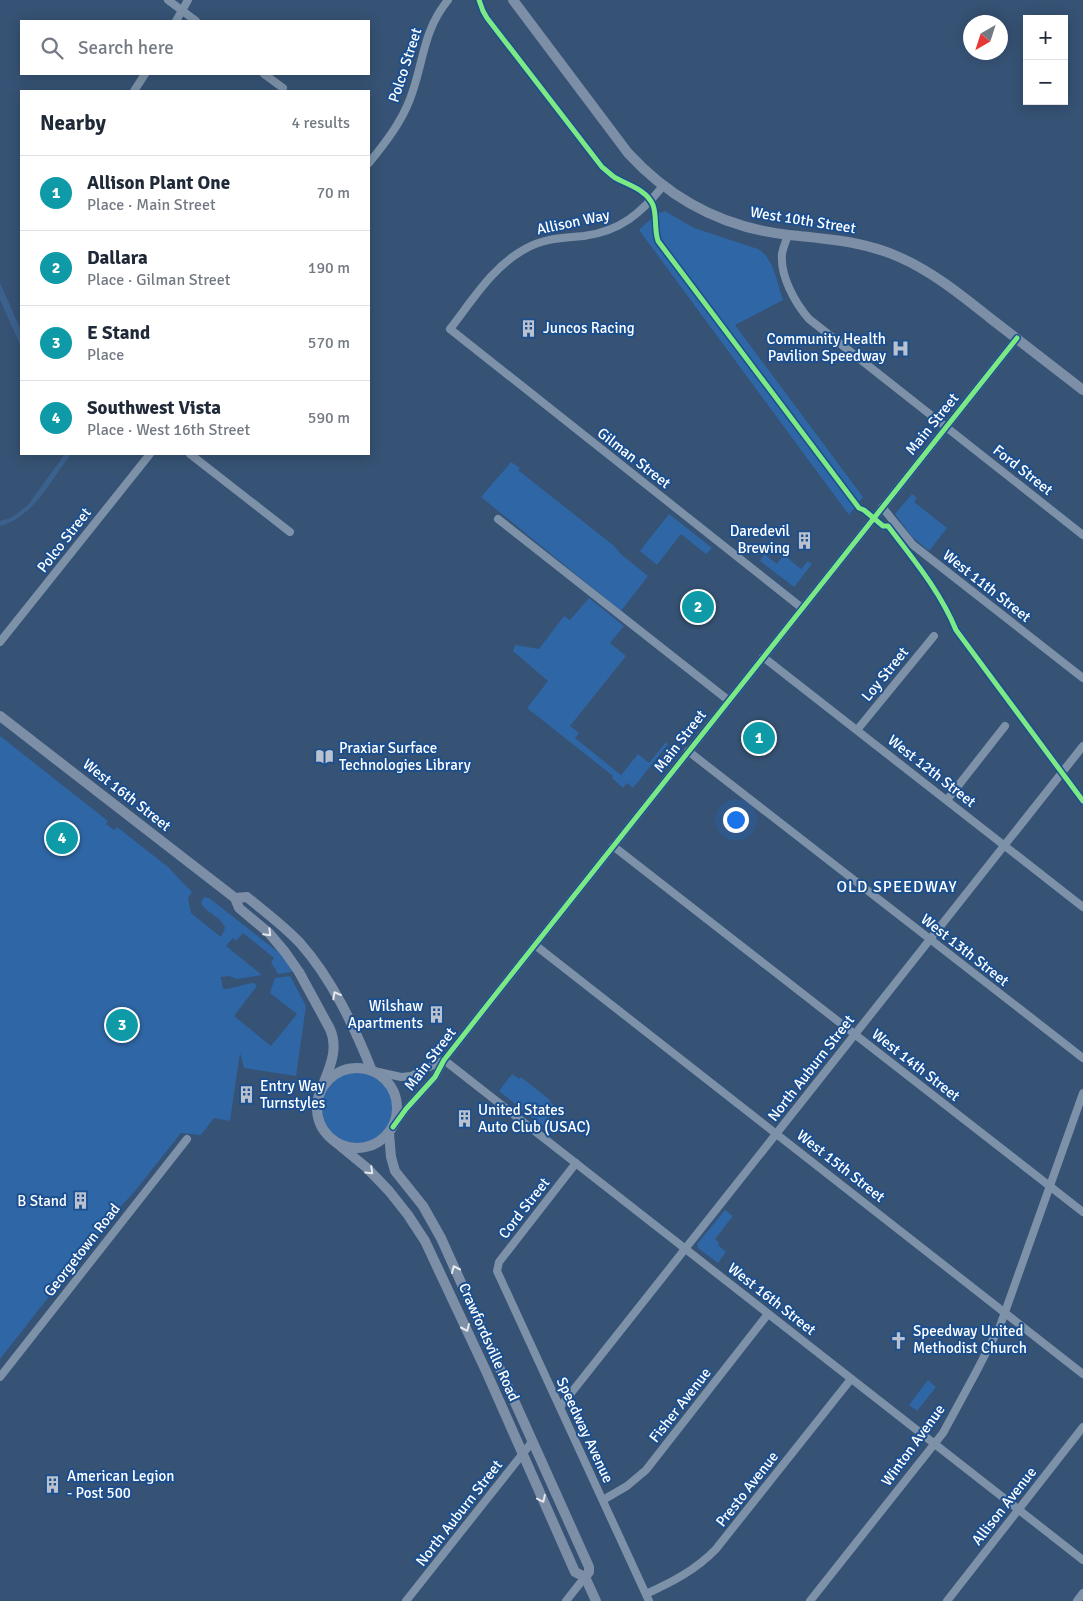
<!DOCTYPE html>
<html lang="en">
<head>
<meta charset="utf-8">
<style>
	:root { --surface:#fff; --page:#f6f6f7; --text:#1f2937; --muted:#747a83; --line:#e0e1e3; --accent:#b45309 }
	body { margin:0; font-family:Signika,sans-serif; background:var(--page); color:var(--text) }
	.controls { position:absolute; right:15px; top:15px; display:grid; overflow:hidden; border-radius:0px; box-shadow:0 2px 12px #0003 }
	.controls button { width:45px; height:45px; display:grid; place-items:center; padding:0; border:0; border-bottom:1px solid var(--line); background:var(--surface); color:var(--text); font:25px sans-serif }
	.compass { position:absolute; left:963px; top:15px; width:45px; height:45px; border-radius:50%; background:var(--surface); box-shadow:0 2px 12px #0003; rotate:219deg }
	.you { position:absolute; left:735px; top:819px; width:18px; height:18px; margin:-12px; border:4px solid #fff; border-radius:50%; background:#1a73e8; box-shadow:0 0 0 8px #1a73e833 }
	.badge { display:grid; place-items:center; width:32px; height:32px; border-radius:50%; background:var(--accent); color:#fff; font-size:16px; font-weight:700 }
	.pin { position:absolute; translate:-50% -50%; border:2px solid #fff; box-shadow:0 1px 5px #0006 }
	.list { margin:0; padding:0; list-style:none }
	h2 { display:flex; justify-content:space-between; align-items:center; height:65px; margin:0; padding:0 20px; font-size:21px }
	h2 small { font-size:16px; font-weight:400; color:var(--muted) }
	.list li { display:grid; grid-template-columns:32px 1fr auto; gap:15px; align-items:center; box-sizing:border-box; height:75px; padding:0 20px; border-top:1px solid var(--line) }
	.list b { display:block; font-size:19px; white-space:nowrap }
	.list p { margin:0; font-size:16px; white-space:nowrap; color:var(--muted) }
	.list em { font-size:16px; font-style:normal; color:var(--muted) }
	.icon { flex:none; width:28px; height:28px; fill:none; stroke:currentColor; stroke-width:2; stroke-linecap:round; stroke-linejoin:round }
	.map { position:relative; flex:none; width:1083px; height:1601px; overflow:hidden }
	.search { position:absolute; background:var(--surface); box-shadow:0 2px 12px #0003; left:20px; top:20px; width:350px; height:55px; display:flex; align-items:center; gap:12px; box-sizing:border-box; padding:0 18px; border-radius:0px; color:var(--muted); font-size:19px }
	.panel { position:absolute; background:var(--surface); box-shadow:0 2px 12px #0003; left:20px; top:90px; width:350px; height:365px; border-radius:0px }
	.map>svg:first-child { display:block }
</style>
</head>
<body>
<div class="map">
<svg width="1083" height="1601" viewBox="0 0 1083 1601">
	<rect width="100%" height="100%" fill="#365274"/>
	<g fill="#2f66a5">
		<path d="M665,211L694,228L758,249C774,258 777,283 783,300L735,325L863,497L849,515L639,230L656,214Z"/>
		<polygon points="511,462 520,468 518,470 613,545 622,555 648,576 621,611 481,497"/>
		<polygon points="912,494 917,498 914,502 947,528 929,551 912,537 895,514"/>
		<polygon points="669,514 712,548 706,554 681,534 657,565 640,551"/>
		<polygon points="764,554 777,564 784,555 801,569 808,561 812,564 794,587 760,561"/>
		<polygon points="589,598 624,626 610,643 626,656 570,726 579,733 575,738 621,775 638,754 649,763 666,742 668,744 633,788 627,783 623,788 612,778 613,776 527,708 548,681 513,651 515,645 539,649 564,616 570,620"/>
		<path d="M0,736L108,821L106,824L114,830L117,827L168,867L192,892L188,898L191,913L221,937L225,928C221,916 207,914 201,903L204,897L209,898L282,955L290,965L292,972L278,974L271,962L274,958L243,933L236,941L233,938L226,946L262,975L236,979L230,976L221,977L223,989C233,989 243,984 254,983L257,986L234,1016L271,1046L297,1014L270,993L275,978L290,976L306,1006L296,1076L244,1068L240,1053L230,1121L214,1118L201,1135L181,1133L135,1191L113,1215L0,1359Z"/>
		<circle cx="357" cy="1108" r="40"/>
		<polygon points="512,1074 519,1079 521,1077 550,1100 550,1102 557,1108 543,1126 499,1091"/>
		<polygon points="725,1210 733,1216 715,1239 719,1243 718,1245 726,1252 718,1263 698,1248 697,1244"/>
		<polygon points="928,1380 936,1387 917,1411 909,1405"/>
	</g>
	<g fill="#3b618d">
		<polygon points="0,283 21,330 21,347 0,300"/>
		<path d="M65,454H71C51,480 34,517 0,526V521L11,518L28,505Z"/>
	</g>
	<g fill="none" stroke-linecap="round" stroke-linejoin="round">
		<g stroke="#7d92a8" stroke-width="8">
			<polyline points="168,0 196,21"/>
			<polyline points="176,21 188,0"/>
			<polyline points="264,74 283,88"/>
			<polyline points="134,91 145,74"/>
			<path d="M369,163C385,143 401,123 410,99C424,63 422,32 448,0"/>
			<path d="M663,186C641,213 621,231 584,236C563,238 544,238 525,249C493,266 472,301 450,329L802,608"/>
			<path d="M788,235C786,241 783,248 782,254C780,276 795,303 809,319L1083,535"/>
			<polyline points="190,454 290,532"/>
			<polyline points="882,507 913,545 1083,678"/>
			<polyline points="498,519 728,700"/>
			<polyline points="0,642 150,454"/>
			<polyline points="763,657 1083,907"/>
			<polyline points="857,730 934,636"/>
			<polyline points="688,751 1083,1058"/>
			<polyline points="947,800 1005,726"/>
			<polyline points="613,846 1083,1212"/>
			<polyline points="535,945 1083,1374"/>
			<polyline points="444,1060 1083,1560"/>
			<polyline points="374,1071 401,1077 411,1076 444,1060"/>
			<polyline points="393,1127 406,1109 435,1077 444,1060 492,999 1017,338"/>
			<polyline points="576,1163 499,1262 497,1271 649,1601"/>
			<polyline points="0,1377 187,1139"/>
			<polyline points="560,1407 1083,746"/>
			<polyline points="603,1500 627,1486 646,1470 768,1314"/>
			<path d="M646,1594C672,1582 696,1570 716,1549L851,1379"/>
			<polyline points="406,1601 532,1442"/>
			<polyline points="566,1601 585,1577"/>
			<polyline points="810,1601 943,1433 974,1376 1000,1326 1083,1093"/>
			<polyline points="947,1601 1083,1427"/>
			<polyline points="1077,1601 1083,1593"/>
		</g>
		<g stroke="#7d8ea7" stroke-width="10">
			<path d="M513,0L628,153C671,200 725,228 789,235C828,239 863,241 899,257C933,272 961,295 990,318C1021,342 1052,366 1083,390"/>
			<path d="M0,716L235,898L239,908L269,933L285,952L299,972L330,1029C340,1051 327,1072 320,1093"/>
			<path d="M235,898L247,897C265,912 284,926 300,943C332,979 354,1026 372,1071"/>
			<circle cx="357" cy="1108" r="40"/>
			<polyline points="389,1133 391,1157 395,1171 423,1206 441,1238 589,1567 589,1572 585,1577"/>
			<polyline points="333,1140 367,1168 389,1191 408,1215 425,1241 486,1371 575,1572 585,1577 596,1601"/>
		</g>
		<defs>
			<g id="cycleway">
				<path d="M479,0L483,11L487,18L602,167C606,170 610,174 614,177C627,185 646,189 653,205C657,216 654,229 658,241L859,508L864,510L883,526H888C913,559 940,591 956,630L1083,801"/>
				<polyline points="393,1127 406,1109 435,1077 444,1060 492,999 1017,338"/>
			</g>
		</defs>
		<use href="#cycleway" stroke="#1b4f8f" stroke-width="8"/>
		<use href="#cycleway" stroke="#7ce984" stroke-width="5"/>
	</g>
	<defs><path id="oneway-chevron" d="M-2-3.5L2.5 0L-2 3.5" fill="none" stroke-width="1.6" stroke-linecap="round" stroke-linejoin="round" transform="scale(1.25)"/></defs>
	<g stroke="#e5e8ed">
		<use href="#oneway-chevron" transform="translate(268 933) rotate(45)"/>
		<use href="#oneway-chevron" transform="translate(336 995) rotate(-119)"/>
		<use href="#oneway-chevron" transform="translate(370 1171) rotate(44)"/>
		<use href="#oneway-chevron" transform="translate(455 1269) rotate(-114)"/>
		<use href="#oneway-chevron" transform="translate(466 1328) rotate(66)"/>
		<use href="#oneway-chevron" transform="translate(542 1499) rotate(65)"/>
	</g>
	<defs>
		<symbol id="building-bare" viewBox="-9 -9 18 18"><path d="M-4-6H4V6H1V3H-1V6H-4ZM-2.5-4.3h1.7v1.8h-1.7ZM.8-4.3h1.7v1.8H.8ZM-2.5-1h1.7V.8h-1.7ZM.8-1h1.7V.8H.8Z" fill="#b9c2ce" stroke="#1b4f8f" stroke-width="2.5" paint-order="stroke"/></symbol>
		<symbol id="hospital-bare" viewBox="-9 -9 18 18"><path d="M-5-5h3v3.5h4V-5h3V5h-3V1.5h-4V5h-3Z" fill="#b9c2ce" stroke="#1b4f8f" stroke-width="2.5" paint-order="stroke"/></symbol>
		<symbol id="library-bare" viewBox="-9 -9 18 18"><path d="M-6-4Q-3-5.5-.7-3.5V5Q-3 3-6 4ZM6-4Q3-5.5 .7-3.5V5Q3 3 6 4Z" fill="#b9c2ce" stroke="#1b4f8f" stroke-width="2.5" paint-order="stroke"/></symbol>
		<symbol id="church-bare" viewBox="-9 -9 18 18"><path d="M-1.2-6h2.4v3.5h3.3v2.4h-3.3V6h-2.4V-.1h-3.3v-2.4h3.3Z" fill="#b9c2ce" stroke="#1b4f8f" stroke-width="2.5" paint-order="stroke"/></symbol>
	</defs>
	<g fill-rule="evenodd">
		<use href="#building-bare" x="516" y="316" width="25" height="25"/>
		<use href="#hospital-bare" x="888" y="336" width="25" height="25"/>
		<use href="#building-bare" x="792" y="528" width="25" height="25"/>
		<use href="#library-bare" x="312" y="744" width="25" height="25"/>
		<use href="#building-bare" x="424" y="1002" width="25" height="25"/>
		<use href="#building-bare" x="234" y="1082" width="25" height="25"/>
		<use href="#building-bare" x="452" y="1106" width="25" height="25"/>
		<use href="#building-bare" x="68" y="1188" width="25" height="25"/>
		<use href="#church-bare" x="886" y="1328" width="25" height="25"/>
		<use href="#building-bare" x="40" y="1472" width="25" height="25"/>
	</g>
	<g text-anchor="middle" stroke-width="4" stroke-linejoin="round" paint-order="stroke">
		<g font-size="15" fill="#fff" stroke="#1b4f8f">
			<text transform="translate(405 65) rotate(-72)" y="5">Polco Street</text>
			<text transform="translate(803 220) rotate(9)" y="5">West 10th Street</text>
			<text transform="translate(573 222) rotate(-12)" y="5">Allison Way</text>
			<text transform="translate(932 424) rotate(-51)" y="5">Main Street</text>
			<text transform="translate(634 458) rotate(38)" y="5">Gilman Street</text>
			<text transform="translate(1023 470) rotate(38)" y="5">Ford Street</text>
			<text transform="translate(64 540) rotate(-52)" y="5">Polco Street</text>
			<text transform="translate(987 586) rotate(38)" y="5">West 11th Street</text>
			<text transform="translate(885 674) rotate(-51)" y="5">Loy Street</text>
			<text transform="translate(680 741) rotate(-52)" y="5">Main Street</text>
			<text transform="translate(932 771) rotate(38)" y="5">West 12th Street</text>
			<text transform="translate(127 795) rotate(38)" y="5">West 16th Street</text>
			<text transform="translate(965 950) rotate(38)" y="5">West 13th Street</text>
			<text transform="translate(430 1059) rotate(-53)" y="5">Main Street</text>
			<text transform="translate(916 1065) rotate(38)" y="5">West 14th Street</text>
			<text transform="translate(811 1068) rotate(-52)" y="5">North Auburn Street</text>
			<text transform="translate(841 1166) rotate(38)" y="5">West 15th Street</text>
			<text transform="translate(524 1208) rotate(-52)" y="5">Cord Street</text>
			<text transform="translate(82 1250) rotate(-52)" y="5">Georgetown Road</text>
			<text transform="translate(772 1299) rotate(38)" y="5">West 16th Street</text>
			<text transform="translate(489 1342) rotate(66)" y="5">Crawfordsville Road</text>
			<text transform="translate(680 1405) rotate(-52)" y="5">Fisher Avenue</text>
			<text transform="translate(585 1430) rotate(65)" y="5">Speedway Avenue</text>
			<text transform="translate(913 1445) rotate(-54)" y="5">Winton Avenue</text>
			<text transform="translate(747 1489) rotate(-52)" y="5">Presto Avenue</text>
			<text transform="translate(1004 1506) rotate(-52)" y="5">Allison Avenue</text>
			<text transform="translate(459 1513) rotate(-52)" y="5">North Auburn Street</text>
		</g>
		<g font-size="15" fill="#fff" stroke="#1b4f8f" text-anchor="start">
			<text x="543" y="333">Juncos Racing</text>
			<text x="886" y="344" text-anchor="end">Community Health<tspan x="886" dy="17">Pavilion Speedway</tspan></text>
			<text x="790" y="536" text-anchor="end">Daredevil<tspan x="790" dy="17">Brewing</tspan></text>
			<text x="339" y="753">Praxiar Surface<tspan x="339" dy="17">Technologies Library</tspan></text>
			<text x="423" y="1011" text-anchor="end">Wilshaw<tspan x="423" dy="17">Apartments</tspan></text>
			<text x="260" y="1091">Entry Way<tspan x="260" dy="17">Turnstyles</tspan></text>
			<text x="478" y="1115">United States<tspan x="478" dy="17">Auto Club (USAC)</tspan></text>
			<text x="67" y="1206" text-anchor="end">B Stand</text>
			<text x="913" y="1336">Speedway United<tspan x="913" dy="17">Methodist Church</tspan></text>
			<text x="67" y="1481">American Legion<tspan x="67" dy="17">- Post 500</tspan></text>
		</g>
		<g font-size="16" letter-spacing="1" fill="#fff" stroke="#1b4f8f">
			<text x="897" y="892">OLD SPEEDWAY</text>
		</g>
	</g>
</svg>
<div class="controls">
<button>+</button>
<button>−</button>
</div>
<svg class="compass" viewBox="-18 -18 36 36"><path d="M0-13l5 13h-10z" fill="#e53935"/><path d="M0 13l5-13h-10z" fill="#747a83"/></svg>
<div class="you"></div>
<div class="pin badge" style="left:759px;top:738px;background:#0f9aa8">1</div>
<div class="pin badge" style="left:698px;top:607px;background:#0f9aa8">2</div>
<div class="pin badge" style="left:122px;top:1025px;background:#0f9aa8">3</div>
<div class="pin badge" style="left:62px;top:838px;background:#0f9aa8">4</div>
<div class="search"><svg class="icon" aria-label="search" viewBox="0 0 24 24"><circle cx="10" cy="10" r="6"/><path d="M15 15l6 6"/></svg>Search here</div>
<section class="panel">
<h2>Nearby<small>4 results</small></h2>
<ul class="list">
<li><span class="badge" style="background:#0f9aa8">1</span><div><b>Allison Plant One</b><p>Place · Main Street</p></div><em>70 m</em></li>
<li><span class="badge" style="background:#0f9aa8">2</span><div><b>Dallara</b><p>Place · Gilman Street</p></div><em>190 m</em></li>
<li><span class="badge" style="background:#0f9aa8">3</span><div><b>E Stand</b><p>Place</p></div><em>570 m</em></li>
<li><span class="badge" style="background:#0f9aa8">4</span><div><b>Southwest Vista</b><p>Place · West 16th Street</p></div><em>590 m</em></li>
</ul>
</section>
</div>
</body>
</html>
